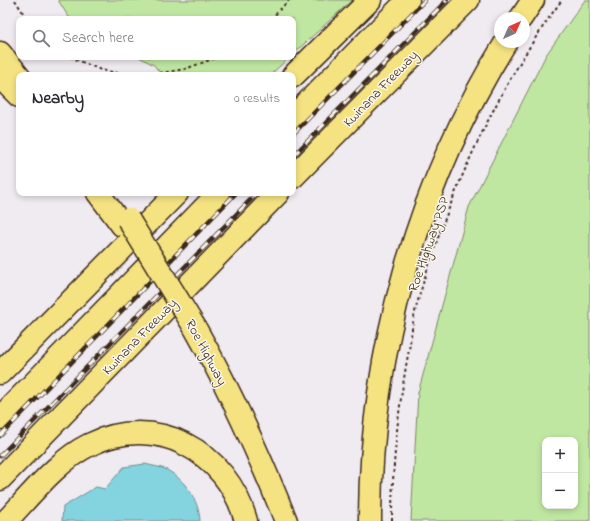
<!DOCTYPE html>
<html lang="en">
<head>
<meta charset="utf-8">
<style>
	:root { --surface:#fff; --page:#f7f7f7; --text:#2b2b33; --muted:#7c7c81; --line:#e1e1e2 }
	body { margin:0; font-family:"Indie Flower",sans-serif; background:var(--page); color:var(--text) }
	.controls { position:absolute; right:12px; bottom:12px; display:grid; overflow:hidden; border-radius:8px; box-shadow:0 2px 6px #0003 }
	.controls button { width:36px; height:36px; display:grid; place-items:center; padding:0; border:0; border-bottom:1px solid var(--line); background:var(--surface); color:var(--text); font:20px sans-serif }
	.compass { position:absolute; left:494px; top:12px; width:36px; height:36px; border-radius:50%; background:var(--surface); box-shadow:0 2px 6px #0003; rotate:45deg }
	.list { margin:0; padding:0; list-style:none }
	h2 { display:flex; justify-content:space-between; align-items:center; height:52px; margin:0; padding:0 16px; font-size:17px }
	h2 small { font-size:13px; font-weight:400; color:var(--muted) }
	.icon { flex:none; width:22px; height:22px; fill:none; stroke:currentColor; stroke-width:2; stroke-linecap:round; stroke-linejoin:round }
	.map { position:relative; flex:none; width:590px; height:521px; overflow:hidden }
	.search { position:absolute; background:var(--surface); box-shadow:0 2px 6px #0003; left:16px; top:16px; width:280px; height:44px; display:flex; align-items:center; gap:10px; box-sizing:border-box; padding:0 14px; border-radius:8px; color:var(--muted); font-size:15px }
	.panel { position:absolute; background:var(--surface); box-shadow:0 2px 6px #0003; left:16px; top:72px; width:280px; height:124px; border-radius:8px }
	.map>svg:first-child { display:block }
</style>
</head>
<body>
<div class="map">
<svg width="590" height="521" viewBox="0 0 590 521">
	<rect width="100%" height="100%" fill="#f0eaf1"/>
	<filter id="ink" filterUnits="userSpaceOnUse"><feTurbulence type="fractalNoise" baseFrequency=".025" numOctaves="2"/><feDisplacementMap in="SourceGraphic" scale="8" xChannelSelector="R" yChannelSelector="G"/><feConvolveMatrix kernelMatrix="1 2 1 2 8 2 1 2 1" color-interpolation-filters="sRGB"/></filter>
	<g filter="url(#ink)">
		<g fill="#bfe7a2" stroke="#7d8860" fill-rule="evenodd">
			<polygon points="58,0 352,0 293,54 293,19 72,19 68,16"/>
			<path d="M585,0H590V521H411L418,393L469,207L546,55ZM545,440H575V506H545Z"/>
			<polygon points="139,57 290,57 270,75 162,75 154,65"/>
		</g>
		<path fill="#84d4e0" stroke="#679092" d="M145,464C152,466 161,467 167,470C185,480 199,500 200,521H62L63,507L96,487L105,489L124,467Z"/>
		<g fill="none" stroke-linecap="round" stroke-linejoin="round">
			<defs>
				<g id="highway">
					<polyline points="521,18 533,0"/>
					<polyline points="0,53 19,76"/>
					<polyline points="293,76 370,0"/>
					<polyline points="0,77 19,96"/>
					<polyline points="293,117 408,0"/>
					<polyline points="293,177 468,0"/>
					<polyline points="98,193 122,225"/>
					<path d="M194,326C229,388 259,454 286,521"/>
					<polyline points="0,373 177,193"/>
					<polyline points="0,418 219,193"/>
					<polyline points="0,479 278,193"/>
					<path d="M6,521C30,496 58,460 89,445C156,412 227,451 246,521"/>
					<path d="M370,521C370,353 417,185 506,42"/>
				</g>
			</defs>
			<use href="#highway" stroke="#3b2a1e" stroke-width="25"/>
			<g stroke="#3b2a1e" stroke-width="2" stroke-dasharray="3 3" stroke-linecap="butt">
				<polyline points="15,0 27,19"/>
				<polyline points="271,19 289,0"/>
				<polyline points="70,57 101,70 129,75"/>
				<polyline points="148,75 185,69 218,57"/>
				<path d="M392,521C392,466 398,410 408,355C411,340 412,323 416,308C445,202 496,88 562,0"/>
			</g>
			<use href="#highway" stroke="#f5e382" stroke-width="22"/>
			<defs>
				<g id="rail">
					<polyline points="293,134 425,0"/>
					<polyline points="293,156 447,0"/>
					<polyline points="0,436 236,193"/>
					<polyline points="0,456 257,193"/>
				</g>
			</defs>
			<use href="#rail" stroke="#3b2a1e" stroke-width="4.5"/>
			<use href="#rail" stroke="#fbf7ec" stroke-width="3" stroke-dasharray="9" stroke-linecap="butt"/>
			<defs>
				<polyline id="highway-bridge" points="128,219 194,326"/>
			</defs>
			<use href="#highway-bridge" stroke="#3b2a1e" stroke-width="25" stroke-linecap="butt"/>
			<use href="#highway-bridge" stroke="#f5e382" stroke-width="22"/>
		</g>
	</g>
	<g text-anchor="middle" stroke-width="3" stroke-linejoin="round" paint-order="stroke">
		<g font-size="14" fill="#3b2a1e" stroke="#fbf7ec">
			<text transform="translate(380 88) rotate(-46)" y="5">Kwinana Freeway</text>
			<text transform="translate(428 244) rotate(-71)" y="5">Roe Highway PSP</text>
			<text transform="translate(139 336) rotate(-46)" y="5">Kwinana Freeway</text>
			<text transform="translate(207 352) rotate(62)" y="5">Roe Highway</text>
		</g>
	</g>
</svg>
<div class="controls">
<button>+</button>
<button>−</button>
</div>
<svg class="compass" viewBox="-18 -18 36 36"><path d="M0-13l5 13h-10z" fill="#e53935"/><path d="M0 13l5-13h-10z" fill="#7c7c81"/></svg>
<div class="search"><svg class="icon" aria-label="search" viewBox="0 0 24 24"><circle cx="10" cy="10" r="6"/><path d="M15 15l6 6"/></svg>Search here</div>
<section class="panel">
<h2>Nearby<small>0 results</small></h2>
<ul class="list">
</ul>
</section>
</div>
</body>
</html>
